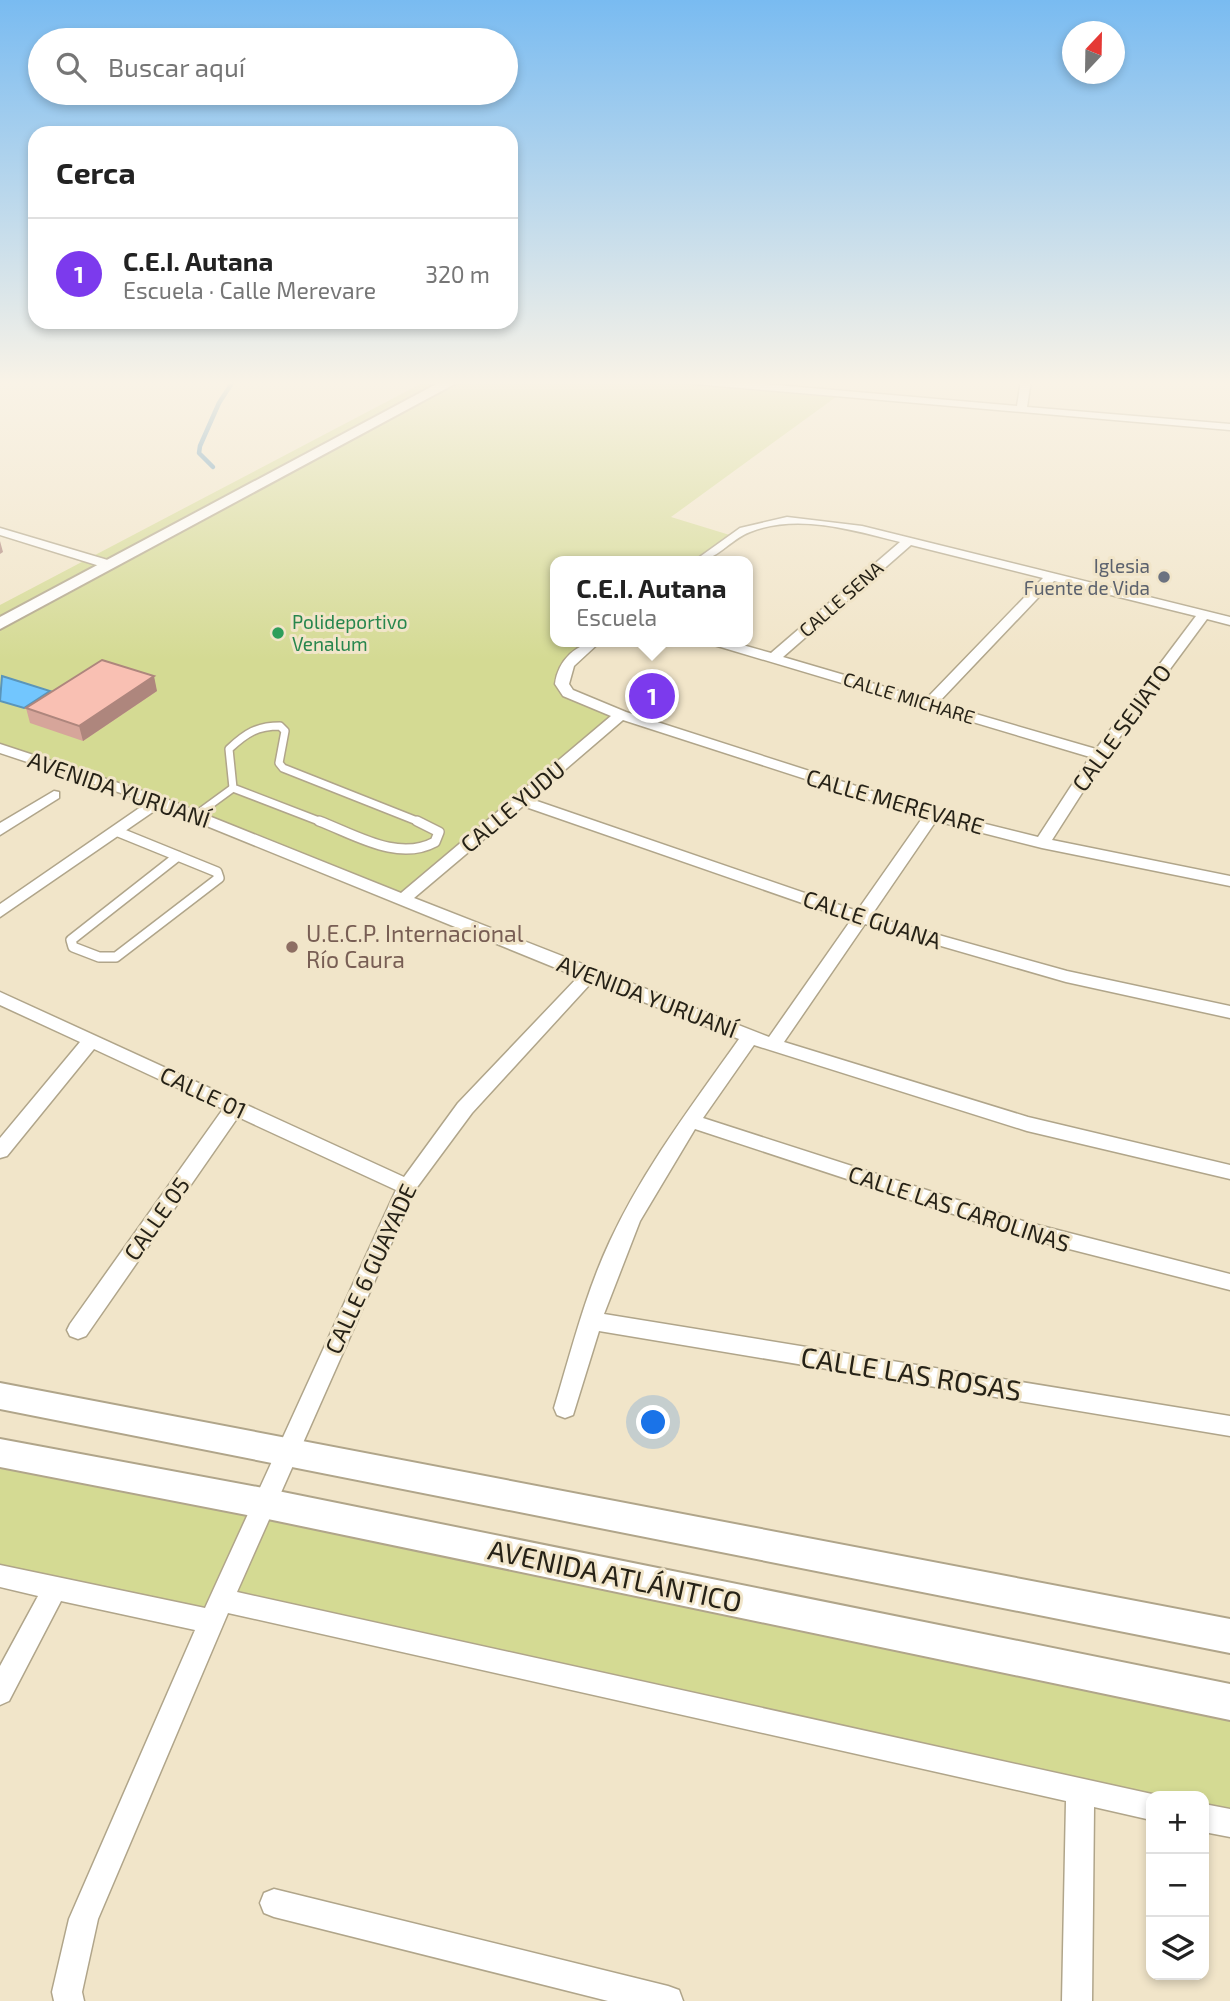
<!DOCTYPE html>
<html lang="es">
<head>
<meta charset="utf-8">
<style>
	:root { --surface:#fff; --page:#f2f2f2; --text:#222; --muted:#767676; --line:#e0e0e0; --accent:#7c3aed }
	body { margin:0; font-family:"Exo 2",sans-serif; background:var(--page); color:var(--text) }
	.controls { position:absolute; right:21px; bottom:21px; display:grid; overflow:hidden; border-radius:14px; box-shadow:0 4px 10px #0003 }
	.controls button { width:63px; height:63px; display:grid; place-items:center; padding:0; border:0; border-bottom:2px solid var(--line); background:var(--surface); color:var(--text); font:35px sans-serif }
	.compass { position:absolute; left:1062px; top:21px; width:63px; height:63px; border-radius:50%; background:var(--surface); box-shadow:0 4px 10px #0003; rotate:22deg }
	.you { position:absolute; left:654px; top:1423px; width:24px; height:24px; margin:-18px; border:5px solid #fff; border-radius:50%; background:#1a73e8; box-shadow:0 0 0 10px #1a73e833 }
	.badge { display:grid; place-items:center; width:46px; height:46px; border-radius:50%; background:var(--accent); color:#fff; font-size:23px; font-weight:700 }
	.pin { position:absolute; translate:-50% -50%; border:4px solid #fff; box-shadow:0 2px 7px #0006 }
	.popup { position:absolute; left:550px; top:556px; width:203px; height:91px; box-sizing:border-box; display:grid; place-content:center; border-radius:14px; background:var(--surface); filter:drop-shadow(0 2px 5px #0005); font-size:23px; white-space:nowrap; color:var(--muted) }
	.popup b { font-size:26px; color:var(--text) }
	.popup::after { content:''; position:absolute; left:50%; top:100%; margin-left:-14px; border:14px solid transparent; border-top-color:var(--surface) }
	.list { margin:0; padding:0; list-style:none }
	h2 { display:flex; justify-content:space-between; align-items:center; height:91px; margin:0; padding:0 28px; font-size:30px }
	h2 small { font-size:23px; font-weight:400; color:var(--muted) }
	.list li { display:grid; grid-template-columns:46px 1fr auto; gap:21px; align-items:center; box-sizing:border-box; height:112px; padding:0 28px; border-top:2px solid var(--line) }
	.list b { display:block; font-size:26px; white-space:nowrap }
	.list p { margin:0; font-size:23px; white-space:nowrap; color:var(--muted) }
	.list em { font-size:23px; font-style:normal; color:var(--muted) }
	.icon { flex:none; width:38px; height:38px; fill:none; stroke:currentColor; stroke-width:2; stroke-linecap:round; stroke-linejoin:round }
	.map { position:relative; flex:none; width:1230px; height:2001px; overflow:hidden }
	.search { position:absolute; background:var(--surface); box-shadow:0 4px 10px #0003; left:28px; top:28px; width:490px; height:77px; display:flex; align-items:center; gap:18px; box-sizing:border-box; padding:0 24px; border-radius:38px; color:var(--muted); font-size:26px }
	.panel { position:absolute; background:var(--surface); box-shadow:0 4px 10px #0003; left:28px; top:126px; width:490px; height:203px; border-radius:21px }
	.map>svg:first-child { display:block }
</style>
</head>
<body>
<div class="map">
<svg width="1230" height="2001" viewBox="0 0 1230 2001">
	<rect width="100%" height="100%" fill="#f1e5c9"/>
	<g fill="#d4da93">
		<polygon points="428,380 684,380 840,394 671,517 733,536 700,561 556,561 556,642 594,642 583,650 562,684 621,715 404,899 159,801 0,748 0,605"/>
		<polygon points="0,1453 1230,1702 1230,1823 1204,1818 1204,1796 1151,1796 1151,1806 222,1600 212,1622 0,1576"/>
	</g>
	<polygon fill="#72c6fe" stroke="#5b95b9" stroke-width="2" points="2,676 50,691 24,708 0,701"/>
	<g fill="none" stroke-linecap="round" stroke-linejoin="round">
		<polyline stroke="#5b95b9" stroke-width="4.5" points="213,467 199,453 200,446 219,403 234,380"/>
		<defs>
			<g id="lane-far1">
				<polyline points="196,815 233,788"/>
				<path d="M324,823L233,788L229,749C246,733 257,726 280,726L285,731L279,763L283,768L422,823"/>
			</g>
			<g id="lane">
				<path d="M319,821C356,835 398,862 435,842L439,832L417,821"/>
				<polyline points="116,831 217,872 219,878 116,957 99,957 73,947 71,940 178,856"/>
			</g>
			<g id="street">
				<polygon points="679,380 720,380 1017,406 1021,380 1031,380 1027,407 1230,424 1230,430 684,383"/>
				<path d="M787,517L862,526L1230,617V625L1207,619L1105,757L1052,840L1230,876V886L1042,848L936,821L871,916L1067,971L1230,1006V1018L1066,982L865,924L784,1042L1028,1117L1230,1165V1179L1027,1131L754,1045L703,1118L1026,1222L1230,1274V1290L1026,1238L695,1129L640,1221L604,1314L1230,1416V1436L599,1331L573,1415L565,1418L557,1415L554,1408C571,1352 585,1294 610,1241C644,1168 693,1104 739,1039L592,982L472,1113L415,1190L237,1592L1161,1796H1151V1820L1094,1807L1092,2001H1062L1066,1801L228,1613L98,1919L82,1992L84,2001H54L52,1992L69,1919L195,1630L61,1601L9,1701L0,1705V1666L38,1596L0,1587V1565L205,1608L396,1190L238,1117L86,1336L78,1339L70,1336L67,1330L70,1324L223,1109L94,1049L7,1156L0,1158V1138L80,1042L0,1005V992L404,1177L458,1103L578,977L160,807L0,917V904L148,802L0,753V744L164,798L401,893L611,716L563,696L555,684C558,660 577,642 600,642L574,666L569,684L573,690L626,712L937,812L1038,837L1090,757L714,645L713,642H732L771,653L900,542C853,530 797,513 750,532C729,540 716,562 694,561L740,528ZM911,545L1043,578L926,699L783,657ZM1054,581L1196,616L1096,749L938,703ZM623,720L923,817L857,911L531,799ZM523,806L851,920L769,1037L414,898Z"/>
				<polygon points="0,528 111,561 113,564 103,567 0,535"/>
				<polygon points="54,791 59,792 59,798 0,835 0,823"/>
				<polygon points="1204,1804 1230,1809 1230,1837 1204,1832"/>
				<polygon points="274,1889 668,1986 679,1990 683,2001 608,2001 274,1917 264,1913 260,1903 264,1893"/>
			</g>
			<g id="secondary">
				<polygon points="444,380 462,380 0,629 0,617"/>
				<polygon points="0,1383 1230,1619 1230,1653 0,1409"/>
				<polygon points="0,1439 263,1488 1230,1684 1230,1720 263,1518 0,1467"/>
			</g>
		</defs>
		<use href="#lane-far1" stroke="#b0a58a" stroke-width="10"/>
		<use href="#lane" stroke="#b0a58a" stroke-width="12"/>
		<use href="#street" stroke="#b0a58a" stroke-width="3"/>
		<use href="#secondary" stroke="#b0a58a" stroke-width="4"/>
		<use href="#lane-far1" stroke="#fff" stroke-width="7"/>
		<use href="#lane" stroke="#fff" stroke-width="9"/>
		<use href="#street" fill="#fff" fill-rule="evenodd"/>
		<use href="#secondary" fill="#fff" fill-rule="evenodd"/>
	</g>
	<polygon fill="#d6a59a" points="157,691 83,741 30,723 26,708"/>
	<g fill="#ae867d">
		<polygon points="0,541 3,552 0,554"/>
		<polygon points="154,676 157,691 83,741 79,726"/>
	</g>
	<polygon fill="#f9c0b3" stroke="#ae867d" stroke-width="2" points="102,660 154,676 79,726 26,708"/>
	<linearGradient id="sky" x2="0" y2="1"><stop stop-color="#79bbf1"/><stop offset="0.58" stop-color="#f9f3e7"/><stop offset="1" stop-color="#f9f3e7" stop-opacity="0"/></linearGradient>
	<rect width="1230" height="660" fill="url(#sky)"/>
	<circle fill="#6b7280" stroke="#f1e5c9" stroke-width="2.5" cx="1164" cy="577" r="7"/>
	<circle fill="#2e9e5b" stroke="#f1e5c9" stroke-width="2.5" cx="278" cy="633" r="7"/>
	<circle fill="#8d6e63" stroke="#f1e5c9" stroke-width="2.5" cx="292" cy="947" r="7"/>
	<g text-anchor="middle" stroke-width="6" stroke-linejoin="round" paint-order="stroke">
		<g font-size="19" fill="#5b616d" stroke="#f1e5c9" text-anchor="end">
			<text x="1150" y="573">Iglesia<tspan x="1150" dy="22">Fuente de Vida</tspan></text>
		</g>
		<g font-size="19" fill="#262217" stroke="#f1e5c9">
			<text transform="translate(841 599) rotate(-41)" y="7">CALLE SENA</text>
			<text transform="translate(909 698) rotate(17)" y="7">CALLE MICHARE</text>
		</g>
		<g font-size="19" fill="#27864d" stroke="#f1e5c9" text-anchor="start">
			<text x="292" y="629">Polideportivo<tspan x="292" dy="22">Venalum</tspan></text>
		</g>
		<g font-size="23" fill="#262217" stroke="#f1e5c9">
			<text transform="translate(1122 728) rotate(-54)" y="8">CALLE SEJIATO</text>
			<text transform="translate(119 790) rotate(19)" y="8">AVENIDA YURUANÍ</text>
			<text transform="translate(895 802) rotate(16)" y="8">CALLE MEREVARE</text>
			<text transform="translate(513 807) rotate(-40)" y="8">CALLE YUDU</text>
			<text transform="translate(872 920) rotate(18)" y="8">CALLE GUANA</text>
			<text transform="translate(647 997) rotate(21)" y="8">AVENIDA YURUANÍ</text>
			<text transform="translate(203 1093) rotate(25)" y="8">CALLE 01</text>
			<text transform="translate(959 1209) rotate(18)" y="8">CALLE LAS CAROLINAS</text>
			<text transform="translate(157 1219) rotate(-55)" y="8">CALLE 05</text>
			<text transform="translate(371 1269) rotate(-65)" y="8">CALLE 6 GUAYADE</text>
		</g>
		<g font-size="23" fill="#785e54" stroke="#f1e5c9" text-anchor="start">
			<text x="306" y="942">U.E.C.P. Internacional<tspan x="306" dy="26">Río Caura</tspan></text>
		</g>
		<g font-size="28" fill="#262217" stroke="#f1e5c9">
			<text transform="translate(911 1374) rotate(9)" y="10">CALLE LAS ROSAS</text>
			<text transform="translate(615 1576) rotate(12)" y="10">AVENIDA ATLÁNTICO</text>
		</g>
	</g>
</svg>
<div class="controls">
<button>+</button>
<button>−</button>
<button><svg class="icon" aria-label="layers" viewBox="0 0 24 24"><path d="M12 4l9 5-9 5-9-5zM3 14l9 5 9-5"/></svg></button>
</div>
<svg class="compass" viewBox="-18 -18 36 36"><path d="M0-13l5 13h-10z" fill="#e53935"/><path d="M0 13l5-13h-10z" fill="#767676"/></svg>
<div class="you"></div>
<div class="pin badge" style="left:652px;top:696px">1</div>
<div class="popup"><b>C.E.I. Autana</b>Escuela</div>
<div class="search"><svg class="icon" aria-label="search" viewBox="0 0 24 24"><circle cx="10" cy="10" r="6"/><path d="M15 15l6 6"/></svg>Buscar aquí</div>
<section class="panel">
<h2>Cerca<small></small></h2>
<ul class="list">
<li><span class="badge">1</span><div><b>C.E.I. Autana</b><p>Escuela · Calle Merevare</p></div><em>320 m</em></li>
</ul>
</section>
</div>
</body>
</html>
